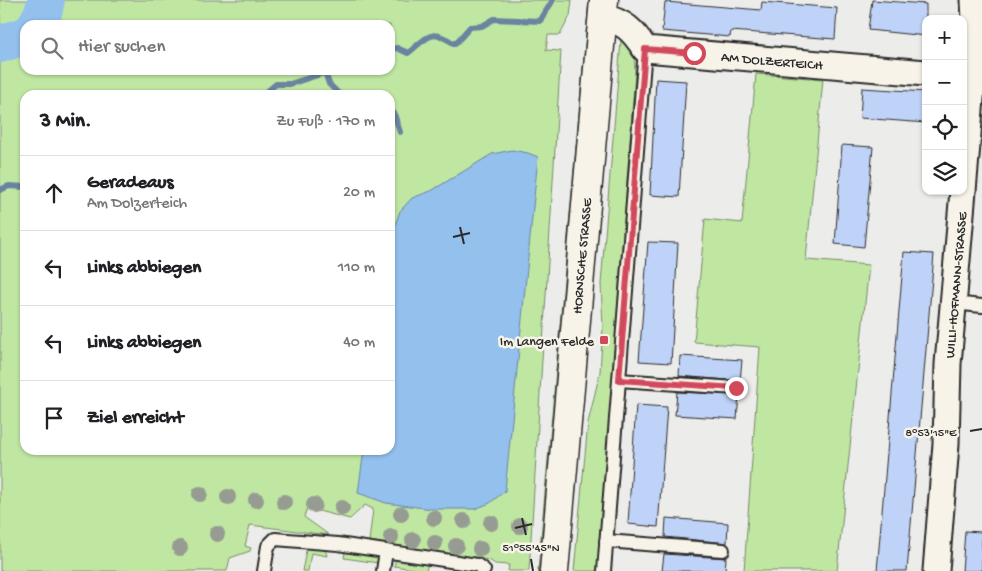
<!DOCTYPE html>
<html lang="de">
<head>
<meta charset="utf-8">
<style>
	:root { --surface:#fff; --page:#f6f6f6; --text:#202124; --muted:#757577; --line:#e0e0e0 }
	body { margin:0; font-family:"Gochi Hand",sans-serif; background:var(--page); color:var(--text) }
	.controls { position:absolute; right:15px; top:15px; display:grid; overflow:hidden; border-radius:10px; box-shadow:0 1px 4px #0004 }
	.controls button { width:45px; height:45px; display:grid; place-items:center; padding:0; border:0; border-bottom:1px solid var(--line); background:var(--surface); color:var(--text); font:25px sans-serif }
	.stop { position:absolute; width:15px; height:15px; margin:-11px; border:4px solid #d1495b; border-radius:50%; background:#fff }
	.stop.end { background:#d1495b; border-color:#fff; box-shadow:0 1px 5px #0008 }
	.list { margin:0; padding:0; list-style:none }
	h2 { display:flex; justify-content:space-between; align-items:center; height:65px; margin:0; padding:0 20px; font-size:21px }
	h2 small { font-size:16px; font-weight:400; color:var(--muted) }
	.list li { display:grid; grid-template-columns:32px 1fr auto; gap:15px; align-items:center; box-sizing:border-box; height:75px; padding:0 20px; border-top:1px solid var(--line) }
	.list b { display:block; font-size:19px; white-space:nowrap }
	.list p { margin:0; font-size:16px; white-space:nowrap; color:var(--muted) }
	.list em { font-size:16px; font-style:normal; color:var(--muted) }
	.icon { flex:none; width:28px; height:28px; fill:none; stroke:currentColor; stroke-width:2; stroke-linecap:round; stroke-linejoin:round }
	.map { position:relative; flex:none; width:982px; height:571px; overflow:hidden }
	.search { position:absolute; background:var(--surface); box-shadow:0 1px 4px #0004; left:20px; top:20px; width:375px; height:55px; display:flex; align-items:center; gap:12px; box-sizing:border-box; padding:0 18px; border-radius:15px; color:var(--muted); font-size:19px }
	.panel { position:absolute; background:var(--surface); box-shadow:0 1px 4px #0004; left:20px; top:90px; width:375px; height:365px; border-radius:15px }
	.map>svg:first-child { display:block }
</style>
</head>
<body>
<div class="map">
<svg width="982" height="571" viewBox="0 0 982 571">
	<rect width="100%" height="100%" fill="#ecedeb"/>
	<filter id="ink" filterUnits="userSpaceOnUse"><feTurbulence type="fractalNoise" baseFrequency=".02" numOctaves="2"/><feDisplacementMap in="SourceGraphic" scale="10" xChannelSelector="R" yChannelSelector="G"/><feConvolveMatrix kernelMatrix="1 2 1 2 8 2 1 2 1" color-interpolation-filters="sRGB"/></filter>
	<g filter="url(#ink)">
		<g fill="#c0e7a2" stroke="#768966" fill-rule="evenodd">
			<path d="M0,0H572L570,16L560,35H548L546,50L561,51L529,571H508L509,565L495,564L489,560L369,541L373,509L365,505L350,519L307,508L304,517L329,535L250,525L245,546L251,548L250,551L230,558L227,571H0ZM25,25H390V70H25ZM25,95H390V450H25Z"/>
			<polygon points="589,0 540,571 538,571"/>
			<polygon points="625,40 634,48 635,72 598,571 574,571 588,423 600,372 603,327 601,284 621,41"/>
			<polygon points="756,74 823,79 806,260 869,265 837,571 744,571 760,347 694,342 705,219 742,223"/>
			<polygon points="307,546 325,548 327,556 311,553 308,571 302,571"/>
			<polygon points="345,550 379,556 378,563 344,558"/>
			<polygon points="396,559 428,563 426,571 394,566"/>
		</g>
		<polygon fill="#94c0ee" stroke="#6a84a0" points="512,150 528,153 538,157 505,491 490,503 475,509 432,509 386,503 358,493 364,450 390,450 390,240 400,211 412,198 431,191 492,154"/>
		<g fill="none" stroke-linecap="round" stroke-linejoin="round">
			<g stroke="#6a84a0" stroke-width="6">
				<path d="M390,49L397,48L408,53C429,36 430,28 455,44L470,27L482,26L494,19L540,21L553,0"/>
				<polyline points="0,51 6,43"/>
				<polyline points="325,72 329,84 340,95"/>
				<polyline points="263,95 276,84 290,84 333,70"/>
				<polyline points="390,111 394,114 400,132"/>
				<polyline points="0,190 9,186 25,187"/>
			</g>
			<g stroke="#94c0ee" stroke-width="38">
				<polyline points="36,25 43,13 46,0"/>
				<polyline points="0,44 25,36"/>
			</g>
		</g>
		<g fill="#bfd3f8" stroke="#2b2b2b">
			<polygon points="872,0 926,4 926,36 868,30"/>
			<polygon points="665,2 761,10 762,2 837,8 835,39 731,31 730,37 662,31"/>
			<polygon points="656,79 686,81 679,197 650,195"/>
			<polygon points="862,88 926,92 926,123 860,118"/>
			<polygon points="842,145 873,147 864,247 835,244"/>
			<polygon points="648,242 678,243 671,363 639,361"/>
			<polygon points="904,252 934,254 928,326 907,571 877,571"/>
			<polygon points="680,356 742,360 740,381 679,376"/>
			<polygon points="677,392 739,395 737,419 675,415"/>
			<polygon points="636,405 667,407 658,527 628,524"/>
			<polygon points="666,518 728,523 727,543 665,537"/>
			<polygon points="965,531 982,532 982,571 962,571"/>
			<polygon points="664,554 726,558 725,571 662,571"/>
		</g>
		<g fill="none" stroke-linecap="round" stroke-linejoin="round">
			<defs>
				<g id="service">
					<polyline points="953,303 982,306"/>
					<polyline points="619,380 736,388"/>
					<polyline points="606,541 723,550"/>
					<polyline points="264,571 268,546 275,539 338,544 477,565 484,570"/>
					<polyline points="383,571 386,551"/>
					<polyline points="604,571 645,49"/>
				</g>
				<g id="minor">
					<path d="M602,16C625,23 632,29 645,49L926,73"/>
					<polyline points="936,571 946,444 948,364 976,41 974,0"/>
				</g>
				<polyline id="secondary" points="554,571 604,0"/>
			</defs>
			<use href="#service" stroke="#2b2b2b" stroke-width="16"/>
			<use href="#minor" stroke="#2b2b2b" stroke-width="29"/>
			<use href="#secondary" stroke="#2b2b2b" stroke-width="31"/>
			<use href="#service" stroke="#f7f3e8" stroke-width="12"/>
			<use href="#minor" stroke="#f7f3e8" stroke-width="25"/>
			<use href="#secondary" stroke="#f7f3e8" stroke-width="28"/>
		</g>
		<g fill="#969c92">
			<circle cx="200" cy="494" r="8"/>
			<circle cx="228" cy="497" r="8"/>
			<circle cx="256" cy="500" r="8"/>
			<circle cx="284" cy="502" r="8"/>
			<circle cx="314" cy="505" r="8"/>
			<circle cx="342" cy="508" r="8"/>
			<circle cx="401" cy="514" r="8"/>
			<circle cx="434" cy="518" r="8"/>
			<circle cx="464" cy="521" r="8"/>
			<circle cx="491" cy="523" r="8"/>
			<circle cx="520" cy="526" r="8"/>
			<circle cx="217" cy="534" r="8"/>
			<circle cx="391" cy="537" r="8"/>
			<circle cx="413" cy="540" r="8"/>
			<circle cx="435" cy="543" r="8"/>
			<circle cx="456" cy="546" r="8"/>
			<circle cx="180" cy="548" r="8"/>
			<circle cx="480" cy="549" r="8"/>
		</g>
	</g>
	<g fill="none" stroke-linecap="round" stroke-linejoin="round" filter="url(#ink)">
		<polyline stroke="#d1495b" stroke-width="6" points="694,53 645,49 619,380 736,388"/>
	</g>
	<path fill="none" stroke="#2b2b2b" stroke-width="2" d="M460,227L464,244M453,237L470,233M970,431L982,429M522,518L526,535M515,528L532,524M531,559L533,571"/>
	<rect fill="#d1495b" stroke="#f7f3e8" stroke-width="2" x="599" y="335" width="10" height="10" rx="2.5"/>
	<g text-anchor="middle" stroke-width="5" stroke-linejoin="round" paint-order="stroke">
		<g font-size="14" fill="#2b2b2b" stroke="#f7f3e8">
			<text transform="translate(772 60) rotate(5)" y="5">AM DOLZERTEICH</text>
			<text transform="translate(581 256) rotate(-85)" y="5">HORNSCHE STRASSE</text>
			<text transform="translate(955 285) rotate(-85)" y="5">WILLI-HOFMANN-STRASSE</text>
		</g>
		<g font-size="14" fill="#2b2b2b" stroke="#f7f3e8" text-anchor="end">
			<text x="594" y="345">Im Langen Felde</text>
		</g>
	</g>
	<g font-size="12" text-anchor="middle" fill="#2b2b2b" stroke="#f7f3e8" stroke-width="5" stroke-linejoin="round" paint-order="stroke">
		<text x="931" y="436">8°53'15"E</text>
		<text x="531" y="551">51°55'45"N</text>
	</g>
</svg>
<div class="controls">
<button>+</button>
<button>−</button>
<button><svg class="icon" aria-label="locate" viewBox="0 0 24 24"><circle cx="12" cy="12" r="6"/><path d="M12 2v4M12 18v4M2 12h4M18 12h4"/></svg></button>
<button><svg class="icon" aria-label="layers" viewBox="0 0 24 24"><path d="M12 4l9 5-9 5-9-5zM3 14l9 5 9-5"/></svg></button>
</div>
<div class="stop" style="left:694px;top:53px"></div>
<div class="stop end" style="left:736px;top:388px"></div>
<div class="search"><svg class="icon" aria-label="search" viewBox="0 0 24 24"><circle cx="10" cy="10" r="6"/><path d="M15 15l6 6"/></svg>Hier suchen</div>
<section class="panel">
<h2>3 Min.<small>Zu Fuß · 170 m</small></h2>
<ul class="list">
<li><svg class="icon" aria-label="ahead" viewBox="0 0 24 24"><path d="M12 20V5M6 11l6-6 6 6"/></svg><div><b>Geradeaus</b><p>Am Dolzerteich</p></div><em>20 m</em></li>
<li><svg class="icon" aria-label="left" viewBox="0 0 24 24"><path d="M17 20v-9H6M10 6l-5 5 5 5"/></svg><div><b>Links abbiegen</b></div><em>110 m</em></li>
<li><svg class="icon" aria-label="left" viewBox="0 0 24 24"><path d="M17 20v-9H6M10 6l-5 5 5 5"/></svg><div><b>Links abbiegen</b></div><em>40 m</em></li>
<li><svg class="icon" aria-label="arrive" viewBox="0 0 24 24"><path d="M6 21V4h12l-3 4 3 4H6"/></svg><div><b>Ziel erreicht</b></div></li>
</ul>
</section>
</div>
</body>
</html>
